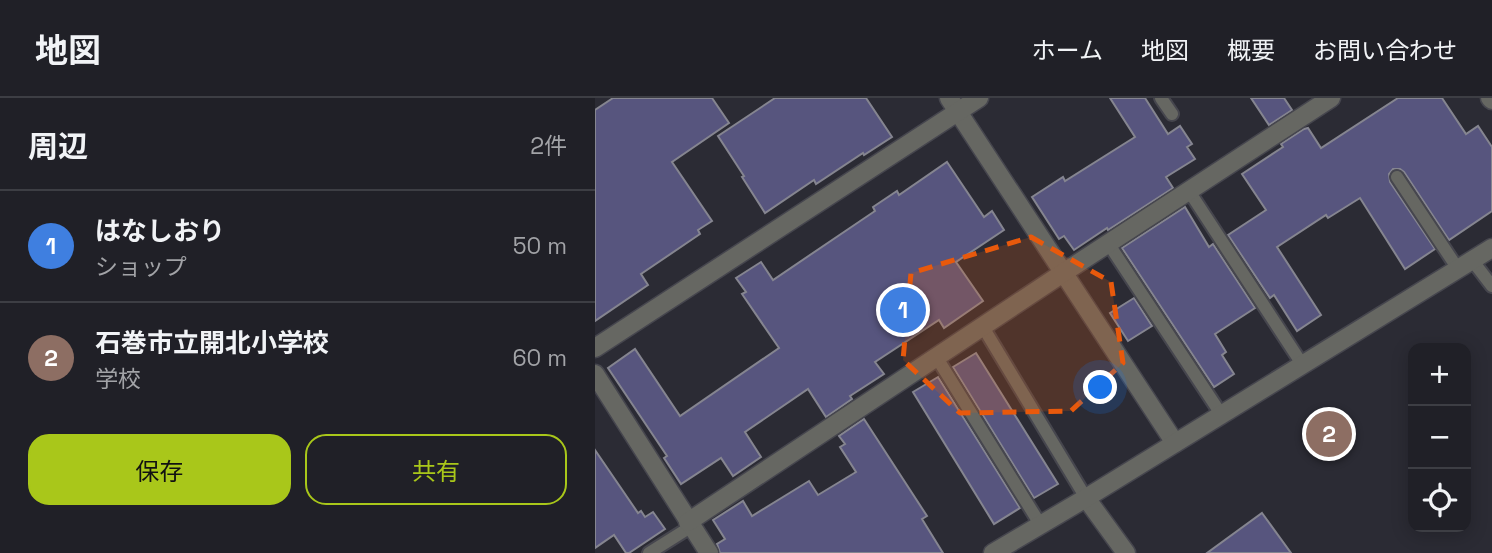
<!DOCTYPE html>
<html lang="ja">
<head>
<meta charset="utf-8">
<style>
	:root { --surface:#202027; --page:#2d2d33; --text:#f1f3f6; --muted:#a2a3a7; --line:#3d3e44; --accent:#a9c71a }
	body { margin:0; font-family:"Space Grotesk","Noto Sans JP",sans-serif; background:var(--page); color:var(--text) }
	.controls { position:absolute; right:21px; bottom:21px; display:grid; overflow:hidden; border-radius:14px; box-shadow:0 4px 18px #0003 }
	.controls button { width:63px; height:63px; display:grid; place-items:center; padding:0; border:0; border-bottom:2px solid var(--line); background:var(--surface); color:var(--text); font:35px sans-serif }
	.you { position:absolute; left:506px; top:290px; width:24px; height:24px; margin:-18px; border:5px solid #fff; border-radius:50%; background:#1a73e8; box-shadow:0 0 0 10px #1a73e833 }
	.badge { display:grid; place-items:center; width:46px; height:46px; border-radius:50%; background:var(--accent); color:#fff; font-size:23px; font-weight:700 }
	.pin { position:absolute; translate:-50% -50%; border:4px solid #fff; box-shadow:0 2px 7px #0006 }
	.list { margin:0; padding:0; list-style:none }
	h2 { display:flex; justify-content:space-between; align-items:center; height:91px; margin:0; padding:0 28px; font-size:30px }
	h2 small { font-size:23px; font-weight:400; color:var(--muted) }
	.list li { display:grid; grid-template-columns:46px 1fr auto; gap:21px; align-items:center; box-sizing:border-box; height:112px; padding:0 28px; border-top:2px solid var(--line) }
	.list b { display:block; font-size:26px; white-space:nowrap }
	.list p { margin:0; font-size:23px; white-space:nowrap; color:var(--muted) }
	.list em { font-size:23px; font-style:normal; color:var(--muted) }
	.actions { display:flex; gap:14px; padding:21px 28px }
	.actions a { flex:1; padding:16px 0; border:2px solid var(--accent); border-radius:21px; text-align:center; font-size:24px; color:var(--accent) }
	.actions .main { background:var(--accent); color:#111 }
	.icon { flex:none; width:38px; height:38px; fill:none; stroke:currentColor; stroke-width:2; stroke-linecap:round; stroke-linejoin:round }
	.map { position:relative; flex:none; width:897px; height:455px; overflow:hidden }
	header { display:flex; align-items:center; gap:42px; box-sizing:border-box; height:98px; padding:0 35px; background:var(--surface); border-bottom:2px solid var(--line) }
	header strong { font-size:33px }
	nav { display:flex; gap:38px; margin-inline-start:auto; font-size:24px }
	main { display:flex }
	aside { flex:1; background:var(--surface) }
	.map>svg:first-child { display:block }
</style>
</head>
<body>
<header>
<strong>地図</strong>
<nav><a>ホーム</a><a>地図</a><a>概要</a><a>お問い合わせ</a></nav>
</header>
<main>
<aside>
<h2>周辺<small>2件</small></h2>
<ul class="list">
<li><span class="badge" style="background:#3f7fe0">1</span><div><b>はなしおり</b><p>ショップ</p></div><em>50 m</em></li>
<li><span class="badge" style="background:#8d6e63">2</span><div><b>石巻市立開北小学校</b><p>学校</p></div><em>60 m</em></li>
</ul>
<div class="actions"><a class="main">保存</a><a>共有</a></div>
</aside>
<div class="map">
<svg width="897" height="455" viewBox="0 0 897 455">
	<rect width="100%" height="100%" fill="#2b2b34"/>
	<g fill="#57557e" stroke="#858590" stroke-width="2">
		<polygon points="18,0 117,0 134,25 77,64 117,123 103,132 105,136 46,176 53,187 0,223 0,12"/>
		<polygon points="180,0 271,0 297,39 269,57 268,55 221,86 219,82 170,115 147,79 149,78 123,38"/>
		<polygon points="515,0 550,0 573,36 585,28 597,46 592,49 600,61 571,79 578,90 513,132 512,130 479,152 469,138 464,141 437,99 468,79 470,83 540,39"/>
		<polygon points="656,0 689,0 697,12 674,27"/>
		<polygon points="803,0 847,0 871,36 883,28 897,49 897,113 854,142 809,74 805,71 798,71 794,76 795,84 840,151 810,171 765,100 733,120 731,117 682,149 726,217 702,233 679,197 675,200 633,137 671,112 647,76 688,49 686,46 709,31 713,30 726,50"/>
		<polygon points="352,64 389,119 397,113 409,132 361,164 388,203 349,230 344,222 280,264 289,276 255,298 257,301 231,319 213,291 150,334 166,359 138,378 126,360 86,386 69,360 72,358 13,270 40,251 85,318 184,250 147,196 151,194 141,180 166,164 178,182 280,113 278,109 302,93 304,97"/>
		<polygon points="590,109 614,149 618,146 660,210 620,236 631,254 627,257 639,276 619,289 527,150"/>
		<polygon points="539,200 557,228 533,243 515,215"/>
		<polygon points="381,255 463,386 439,400 358,269"/>
		<polygon points="343,279 425,410 399,426 318,294"/>
		<polygon points="269,321 332,418 327,421 348,455 125,455 122,446 130,441 118,422 148,403 157,418 214,383 223,397 261,374 245,349 250,346 244,338"/>
		<polygon points="0,352 43,415 46,413 50,419 58,414 70,431 34,455 31,455 19,437 0,450"/>
		<polygon points="667,415 696,455 612,455"/>
	</g>
	<g fill="none" stroke-linecap="round" stroke-linejoin="round">
		<defs>
			<g id="service">
				<polyline points="566,0 577,16"/>
				<polyline points="802,79 863,171"/>
				<polyline points="594,93 707,266"/>
				<polyline points="513,145 626,316"/>
				<polyline points="877,162 897,188"/>
				<polyline points="388,229 491,400"/>
				<polyline points="342,260 445,426"/>
				<polyline points="54,455 97,428"/>
			</g>
			<g id="minor">
				<polyline points="354,0 580,345"/>
				<polyline points="895,0 897,2"/>
				<polyline points="0,250 384,0"/>
				<polyline points="0,276 114,455"/>
				<polyline points="491,400 531,455"/>
				<polyline points="93,424 468,175 736,0"/>
				<polyline points="398,455 491,400 897,150"/>
			</g>
		</defs>
		<use href="#service" stroke="#46464e" stroke-width="16"/>
		<use href="#minor" stroke="#46464e" stroke-width="21"/>
		<use href="#service" stroke="#666762" stroke-width="12"/>
		<use href="#minor" stroke="#666762" stroke-width="18"/>
	</g>
	<path fill="#e8590c" fill-opacity="0.2" stroke="#e8590c" stroke-width="5" stroke-dasharray="14 9" stroke-linejoin="round" d="M436,139L516,184L528,265L476,313L365,315L308,262L316,175Z"/>
</svg>
<div class="controls">
<button>+</button>
<button>−</button>
<button><svg class="icon" aria-label="locate" viewBox="0 0 24 24"><circle cx="12" cy="12" r="6"/><path d="M12 2v4M12 18v4M2 12h4M18 12h4"/></svg></button>
</div>
<div class="you"></div>
<div class="pin badge" style="left:308px;top:212px;background:#3f7fe0">1</div>
<div class="pin badge" style="left:734px;top:336px;background:#8d6e63">2</div>
</div>
</main>
</body>
</html>
